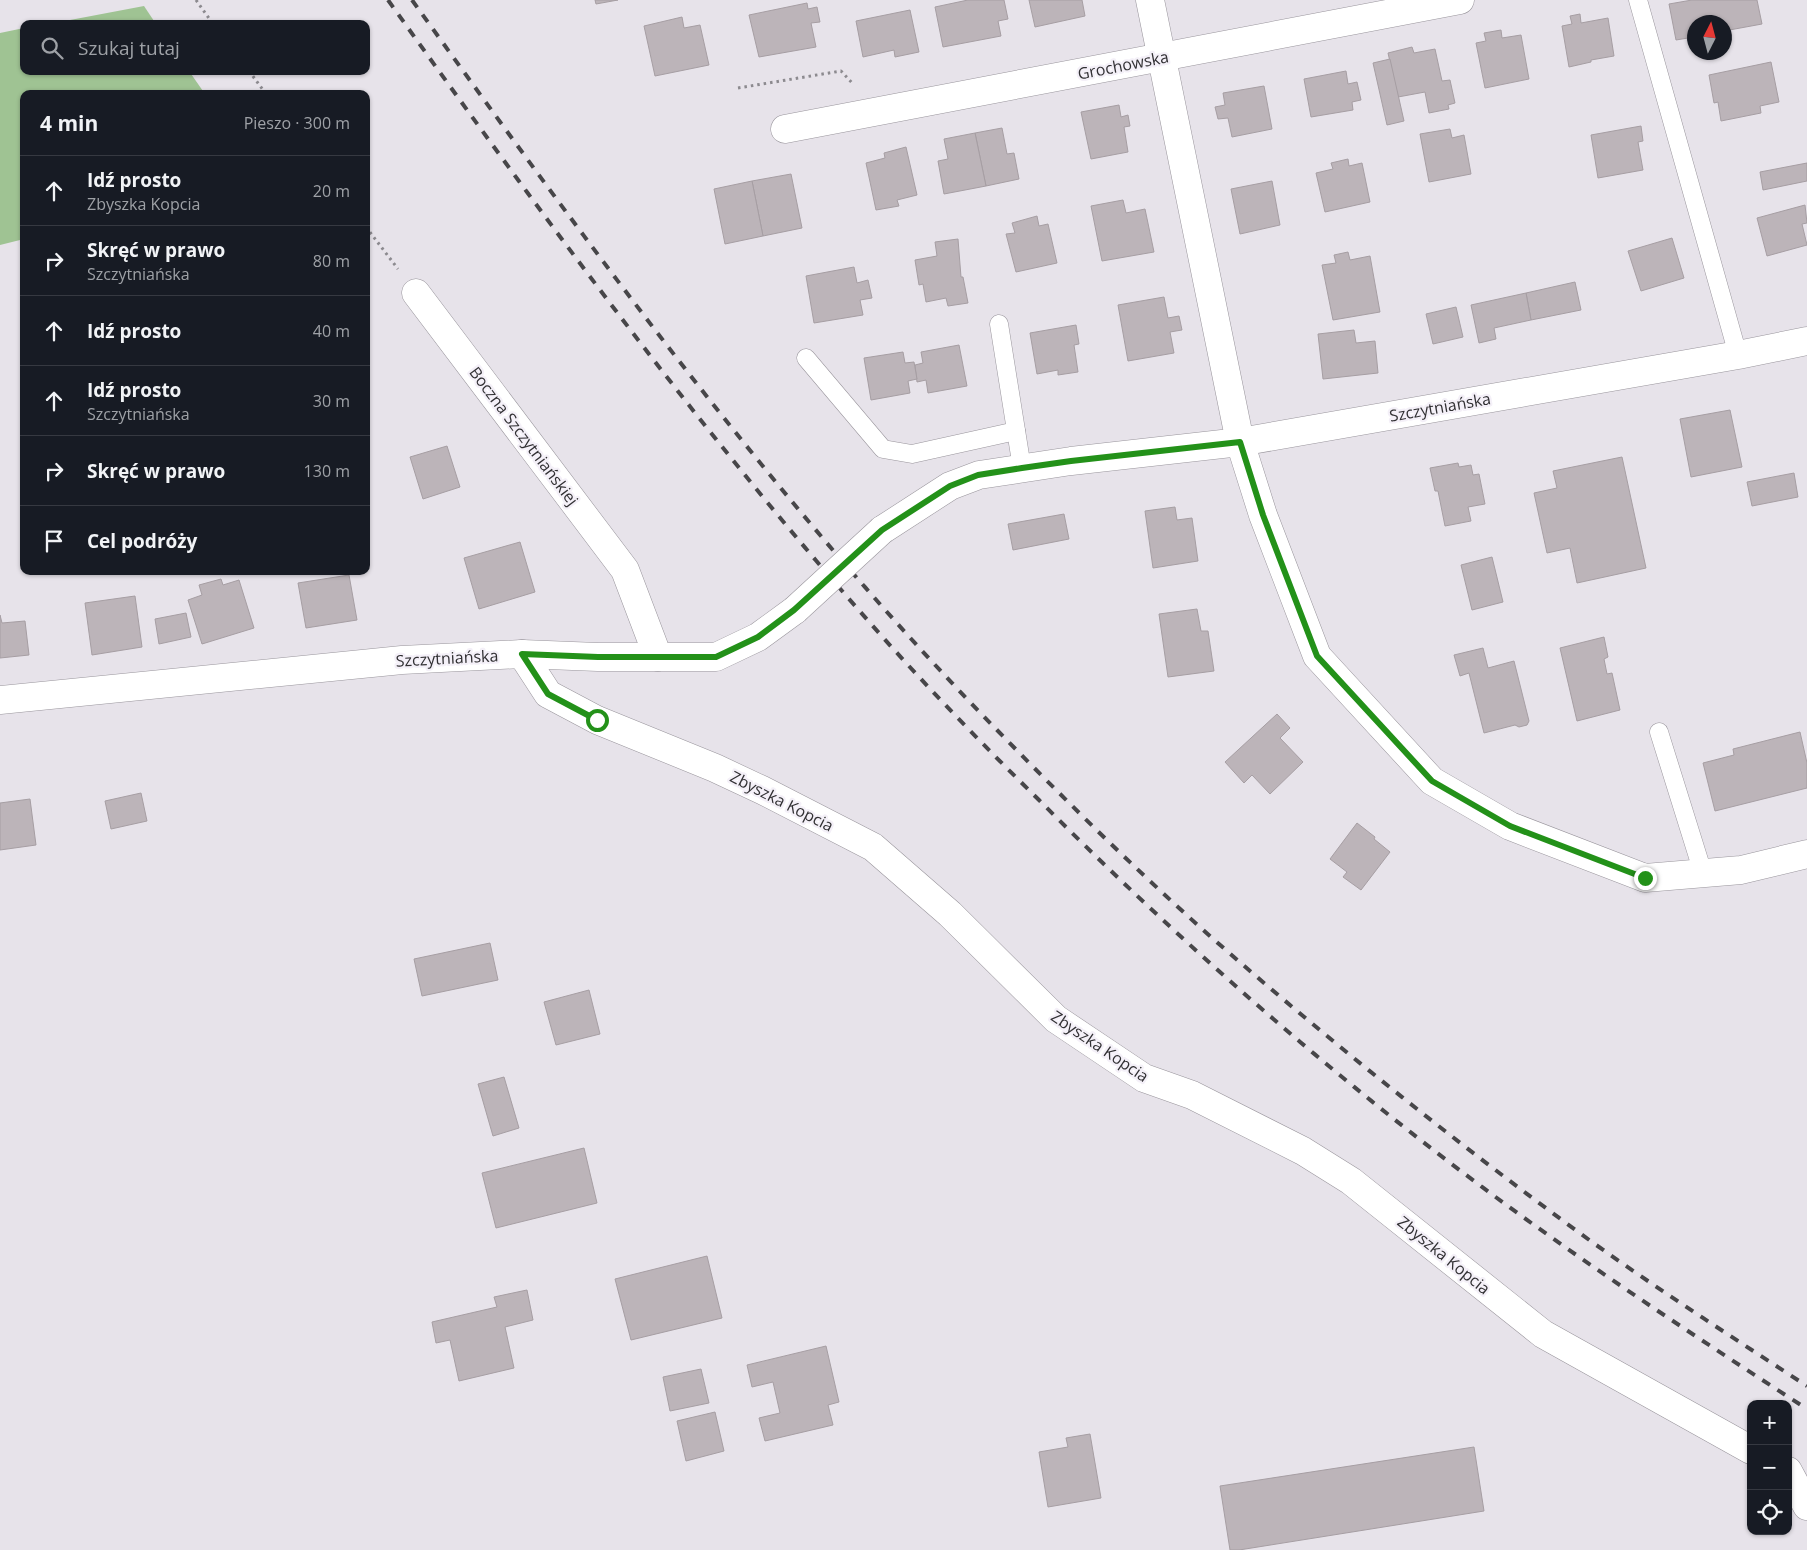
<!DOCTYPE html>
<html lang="pl">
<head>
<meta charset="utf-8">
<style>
	:root { --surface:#171b24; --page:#242831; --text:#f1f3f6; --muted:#9ea1a6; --line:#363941 }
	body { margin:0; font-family:"Open Sans",sans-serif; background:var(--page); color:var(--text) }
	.controls { position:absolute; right:15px; bottom:15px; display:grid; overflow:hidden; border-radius:10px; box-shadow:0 1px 4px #0004 }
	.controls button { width:45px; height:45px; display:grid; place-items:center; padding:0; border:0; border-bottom:1px solid var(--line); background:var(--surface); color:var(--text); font:25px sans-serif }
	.compass { position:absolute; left:1687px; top:15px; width:45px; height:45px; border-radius:50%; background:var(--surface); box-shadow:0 1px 4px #0004; rotate:6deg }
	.stop { position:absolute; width:15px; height:15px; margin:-11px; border:4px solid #239119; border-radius:50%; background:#fff }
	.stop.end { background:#239119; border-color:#fff; box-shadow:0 1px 5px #0008 }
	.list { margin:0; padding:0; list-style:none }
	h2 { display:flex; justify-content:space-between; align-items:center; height:65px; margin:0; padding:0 20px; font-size:21px }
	h2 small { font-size:16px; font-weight:400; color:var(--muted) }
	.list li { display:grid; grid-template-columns:32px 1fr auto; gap:15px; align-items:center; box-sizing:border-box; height:70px; padding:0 20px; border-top:1px solid var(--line) }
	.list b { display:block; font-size:19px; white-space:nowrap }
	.list p { margin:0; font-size:16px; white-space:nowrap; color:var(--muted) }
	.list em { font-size:16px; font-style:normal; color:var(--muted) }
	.icon { flex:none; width:28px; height:28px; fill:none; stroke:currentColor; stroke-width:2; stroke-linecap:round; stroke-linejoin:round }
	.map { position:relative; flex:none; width:1807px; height:1550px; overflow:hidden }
	.search { position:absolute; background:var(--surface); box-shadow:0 1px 4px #0004; left:20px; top:20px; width:350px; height:55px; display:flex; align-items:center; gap:12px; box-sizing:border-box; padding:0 18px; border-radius:10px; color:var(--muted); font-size:19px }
	.panel { position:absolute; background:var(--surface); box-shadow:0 1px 4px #0004; left:20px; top:90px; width:350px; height:485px; border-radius:10px }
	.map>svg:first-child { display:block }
</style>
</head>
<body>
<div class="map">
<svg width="1807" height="1550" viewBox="0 0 1807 1550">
	<rect width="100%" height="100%" fill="#e7e3ea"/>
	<g fill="#9fc393">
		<polygon points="144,6 156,24 49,24"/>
		<polygon points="24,28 24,71 189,71 205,94 24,94 24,239 0,245 0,33"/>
	</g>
	<g fill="#bcb4b9" stroke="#a69ea3">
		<polygon points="595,0 618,0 596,4"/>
		<polygon points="968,0 1004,0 1008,19 998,21 1001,36 943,47 935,7"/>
		<polygon points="1029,0 1082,0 1085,16 1035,27"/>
		<polygon points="1692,0 1757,0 1762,24 1724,31 1724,22 1694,22 1694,37 1676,40 1669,4"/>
		<polygon points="807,3 808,9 817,7 820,22 811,23 816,47 759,57 749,15"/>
		<polygon points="910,10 919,52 895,57 894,50 863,57 856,21"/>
		<polygon points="1580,14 1581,23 1608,18 1614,56 1591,60 1591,62 1569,67 1562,26 1572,24 1570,16"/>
		<polygon points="682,17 684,28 700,25 709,65 655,76 644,26"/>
		<polygon points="1501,30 1502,38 1521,35 1529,79 1485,88 1476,43 1486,41 1484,33"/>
		<polygon points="1412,47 1414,53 1435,49 1442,81 1450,80 1455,103 1448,105 1449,109 1429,113 1425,92 1398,97 1388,53"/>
		<polygon points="1390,59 1404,121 1387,125 1373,63"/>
		<polygon points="1771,62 1779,102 1760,106 1761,113 1721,121 1718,102 1714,103 1709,75"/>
		<polygon points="1346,71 1348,84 1357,82 1361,100 1352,102 1353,110 1311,117 1304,79"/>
		<polygon points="1264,86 1272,129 1232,137 1228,118 1218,119 1215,107 1225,105 1223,93"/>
		<polygon points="1119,105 1121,117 1128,115 1130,126 1124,127 1128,152 1091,159 1081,112"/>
		<polygon points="1641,126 1643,141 1638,142 1643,170 1598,178 1591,135"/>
		<polygon points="1002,128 1007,154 1014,153 1019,179 986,186 975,133"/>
		<polygon points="1450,129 1452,138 1464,135 1471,174 1429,182 1420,134"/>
		<polygon points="975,133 986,186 944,194 938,161 948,159 944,139"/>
		<polygon points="906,147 917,195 897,200 899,206 876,210 866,163 885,158 884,153"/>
		<polygon points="1348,159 1349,166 1362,163 1370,202 1325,212 1316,173 1333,169 1331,163"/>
		<polygon points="1807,163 1807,181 1763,190 1760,172"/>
		<polygon points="791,174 802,228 763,236 752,181"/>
		<polygon points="752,181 763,236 725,244 714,189"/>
		<polygon points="1272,181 1280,225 1240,234 1231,189"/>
		<polygon points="1123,200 1126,213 1145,209 1154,252 1102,261 1091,206"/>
		<polygon points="1805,205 1807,223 1802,224 1807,245 1767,256 1757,218"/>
		<polygon points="1037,216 1039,226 1048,224 1057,263 1016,272 1006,234 1015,233 1012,223"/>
		<polygon points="1672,238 1684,278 1641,291 1628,251"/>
		<polygon points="958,239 961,277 963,277 968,303 948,306 946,298 926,302 923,284 919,285 915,260 937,256 935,242"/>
		<polygon points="1348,252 1350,260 1370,256 1380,312 1333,320 1322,265 1336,263 1334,255"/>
		<polygon points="854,267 857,283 868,280 872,298 860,300 863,315 814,323 806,276"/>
		<polygon points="1575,282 1581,310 1531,320 1526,293"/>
		<polygon points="1526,293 1531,320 1494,328 1496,339 1479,343 1471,305"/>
		<polygon points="1164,297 1168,318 1179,316 1182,330 1170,332 1174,353 1128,361 1118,305"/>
		<polygon points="1456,307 1463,337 1433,344 1426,314"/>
		<polygon points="1076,325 1079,344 1074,345 1078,372 1058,375 1058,370 1037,374 1030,333"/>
		<polygon points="1354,330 1356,343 1375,341 1378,373 1323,379 1318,334"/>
		<polygon points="959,345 967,386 928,393 926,380 917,382 915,365 923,363 921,352"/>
		<polygon points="903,352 905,363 914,362 917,379 908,381 910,393 871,400 864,358"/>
		<polygon points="1730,410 1742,467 1691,477 1680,419"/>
		<polygon points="447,446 460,487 423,499 410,457"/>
		<polygon points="1622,457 1646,568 1577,583 1570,548 1547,553 1534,493 1557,488 1553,471"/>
		<polygon points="1458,463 1459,467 1471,465 1473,475 1479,474 1485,504 1468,507 1471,521 1445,526 1438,491 1435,491 1430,468"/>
		<polygon points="1794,473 1798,497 1752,506 1747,482"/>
		<polygon points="1175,507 1177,520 1192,518 1198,561 1153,568 1145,511"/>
		<polygon points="1064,514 1069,539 1013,550 1008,524"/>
		<polygon points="520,542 535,592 479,609 464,558"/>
		<polygon points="1492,557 1503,602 1472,610 1461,565"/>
		<polygon points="349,575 357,620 306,628 298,583"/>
		<polygon points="221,579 223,585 239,580 254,628 202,644 188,600 202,595 199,585"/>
		<polygon points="135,596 142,647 92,655 85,603"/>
		<polygon points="1197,609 1201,631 1208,631 1214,671 1168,677 1159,614"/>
		<polygon points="186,613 191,637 159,644 155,619"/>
		<polygon points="0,615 2,623 25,621 29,655 0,658"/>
		<polygon points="1604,637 1608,657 1604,659 1607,674 1612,673 1620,710 1577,721 1560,648"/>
		<polygon points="1483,648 1488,668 1514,661 1529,721 1527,725 1519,727 1515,725 1484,733 1469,673 1460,676 1454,655"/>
		<polygon points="1277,714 1290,728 1280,738 1303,762 1270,794 1252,775 1244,783 1225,762"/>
		<polygon points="1800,732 1807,763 1807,788 1715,811 1703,763 1734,755 1733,749"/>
		<polygon points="141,793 147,821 111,829 105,801"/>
		<polygon points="30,799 36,845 0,850 0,803"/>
		<polygon points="1357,823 1375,837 1374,839 1390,852 1361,890 1343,877 1347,872 1330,859"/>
		<polygon points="490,943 498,980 422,996 414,959"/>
		<polygon points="589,990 600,1034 556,1045 544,1002"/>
		<polygon points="504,1077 519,1128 493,1136 478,1084"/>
		<polygon points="584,1148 597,1203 496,1228 482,1173"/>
		<polygon points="707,1256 722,1318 631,1340 615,1279"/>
		<polygon points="527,1290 533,1320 505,1327 514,1368 459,1381 450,1340 436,1343 432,1322 497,1307 494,1297"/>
		<polygon points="826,1346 839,1402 828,1405 833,1425 765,1441 759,1418 780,1413 773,1382 752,1387 747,1365"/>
		<polygon points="701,1369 709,1403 670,1411 663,1377"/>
		<polygon points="715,1412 724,1451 686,1461 677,1421"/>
		<polygon points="1090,1434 1101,1498 1048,1507 1039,1452 1068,1447 1066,1438"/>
		<polygon points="1474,1447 1484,1511 1239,1550 1230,1550 1220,1486"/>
	</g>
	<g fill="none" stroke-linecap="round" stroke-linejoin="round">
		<defs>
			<g id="service">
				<polyline points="1638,0 1738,355"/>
				<polyline points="999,324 1022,468"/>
				<polyline points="806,358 883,449 912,454 1016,431"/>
				<polyline points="1659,732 1703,873"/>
			</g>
			<g id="minor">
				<polyline points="1150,0 1240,442 1263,515 1317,656 1432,781 1510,826 1645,878 1741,870 1807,854"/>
				<polyline points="785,129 1460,0"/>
				<polyline points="416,293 625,570 658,657"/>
				<polyline points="522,654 548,694 597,720 715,768 762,790 873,847 950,914 1056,1019 1144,1078 1192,1095 1303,1151 1351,1181 1543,1334 1751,1450"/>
				<polyline points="1788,1471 1807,1506"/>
			</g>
			<g id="tertiary">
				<polyline points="882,530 950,486 979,475 1071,461 1240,442 1738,355 1807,341"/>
				<polyline points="0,700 402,660 522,654 598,657 716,657 758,637 795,610"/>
			</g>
		</defs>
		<use href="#service" stroke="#99959c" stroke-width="19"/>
		<use href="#minor" stroke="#99959c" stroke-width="29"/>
		<use href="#tertiary" stroke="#99959c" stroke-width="29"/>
		<g stroke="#8c8a8f" stroke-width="3" stroke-dasharray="2.5 4" stroke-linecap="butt">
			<polyline points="196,0 213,24"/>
			<polyline points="249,71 266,94"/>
			<polyline points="738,88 841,71 854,85"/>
			<polyline points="366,227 398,269"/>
		</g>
		<use href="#service" stroke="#fff" stroke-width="18"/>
		<use href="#minor" stroke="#fff" stroke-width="28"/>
		<use href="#tertiary" stroke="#fff" stroke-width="28"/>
		<g stroke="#474649" stroke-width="4" stroke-dasharray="9 9" stroke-linecap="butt">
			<path d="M388,0C541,214 697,427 871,624C925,685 981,743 1039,800C1167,929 1304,1051 1449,1162C1564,1250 1685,1330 1807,1409"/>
			<path d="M412,0C594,253 779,507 997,730C1068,803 1142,876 1219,944C1339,1049 1463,1148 1592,1242C1662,1292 1735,1339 1807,1386"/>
		</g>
		<defs>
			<polyline id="tertiary-bridge" points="795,610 882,530"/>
		</defs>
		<use href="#tertiary-bridge" stroke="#99959c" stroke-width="29" stroke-linecap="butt"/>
		<use href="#tertiary-bridge" stroke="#fff" stroke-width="28"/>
	</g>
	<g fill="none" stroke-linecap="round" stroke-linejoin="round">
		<polyline stroke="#239119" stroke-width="6" points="597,720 548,694 522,654 598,657 716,657 758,637 794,610 882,530 950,486 978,475 1022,468 1071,461 1240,442 1263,515 1317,656 1432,781 1510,826 1645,878"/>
	</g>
	<g text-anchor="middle" stroke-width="4.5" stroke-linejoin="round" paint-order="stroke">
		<g font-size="16" fill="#313033" stroke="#f4f0f8">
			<text transform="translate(1123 65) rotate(-11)" y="6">Grochowska</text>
			<text transform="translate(1440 407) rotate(-10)" y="6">Szczytniańska</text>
			<text transform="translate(524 436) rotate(53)" y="6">Boczna Szczytniańskiej</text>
			<text transform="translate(447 658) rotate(-3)" y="6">Szczytniańska</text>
			<text transform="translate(782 801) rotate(27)" y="6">Zbyszka Kopcia</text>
			<text transform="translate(1100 1046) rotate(34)" y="6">Zbyszka Kopcia</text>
			<text transform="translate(1444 1255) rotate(39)" y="6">Zbyszka Kopcia</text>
		</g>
	</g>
</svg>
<div class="controls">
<button>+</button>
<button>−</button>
<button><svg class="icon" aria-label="locate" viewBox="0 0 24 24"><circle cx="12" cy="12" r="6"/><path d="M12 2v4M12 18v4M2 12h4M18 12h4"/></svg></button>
</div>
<svg class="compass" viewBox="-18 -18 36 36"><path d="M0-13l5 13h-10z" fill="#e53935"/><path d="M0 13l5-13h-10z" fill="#9ea1a6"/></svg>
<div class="stop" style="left:597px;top:720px"></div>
<div class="stop end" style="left:1645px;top:878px"></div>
<div class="search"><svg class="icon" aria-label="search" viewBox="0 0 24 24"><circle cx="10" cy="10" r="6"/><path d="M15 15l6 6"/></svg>Szukaj tutaj</div>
<section class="panel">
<h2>4 min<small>Pieszo · 300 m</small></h2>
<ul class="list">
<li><svg class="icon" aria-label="ahead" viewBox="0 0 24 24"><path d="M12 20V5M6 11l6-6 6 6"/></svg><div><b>Idź prosto</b><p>Zbyszka Kopcia</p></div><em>20 m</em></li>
<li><svg class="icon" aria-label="right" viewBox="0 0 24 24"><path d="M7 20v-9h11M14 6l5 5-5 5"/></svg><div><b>Skręć w prawo</b><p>Szczytniańska</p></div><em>80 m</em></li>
<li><svg class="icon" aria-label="ahead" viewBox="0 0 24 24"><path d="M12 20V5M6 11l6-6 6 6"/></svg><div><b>Idź prosto</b></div><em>40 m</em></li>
<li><svg class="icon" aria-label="ahead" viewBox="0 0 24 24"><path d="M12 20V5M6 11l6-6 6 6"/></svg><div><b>Idź prosto</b><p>Szczytniańska</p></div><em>30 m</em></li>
<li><svg class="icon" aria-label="right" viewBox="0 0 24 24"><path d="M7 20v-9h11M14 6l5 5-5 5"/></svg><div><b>Skręć w prawo</b></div><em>130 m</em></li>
<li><svg class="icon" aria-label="arrive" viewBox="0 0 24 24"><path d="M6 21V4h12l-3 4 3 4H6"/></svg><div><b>Cel podróży</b></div></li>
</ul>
</section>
</div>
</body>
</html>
